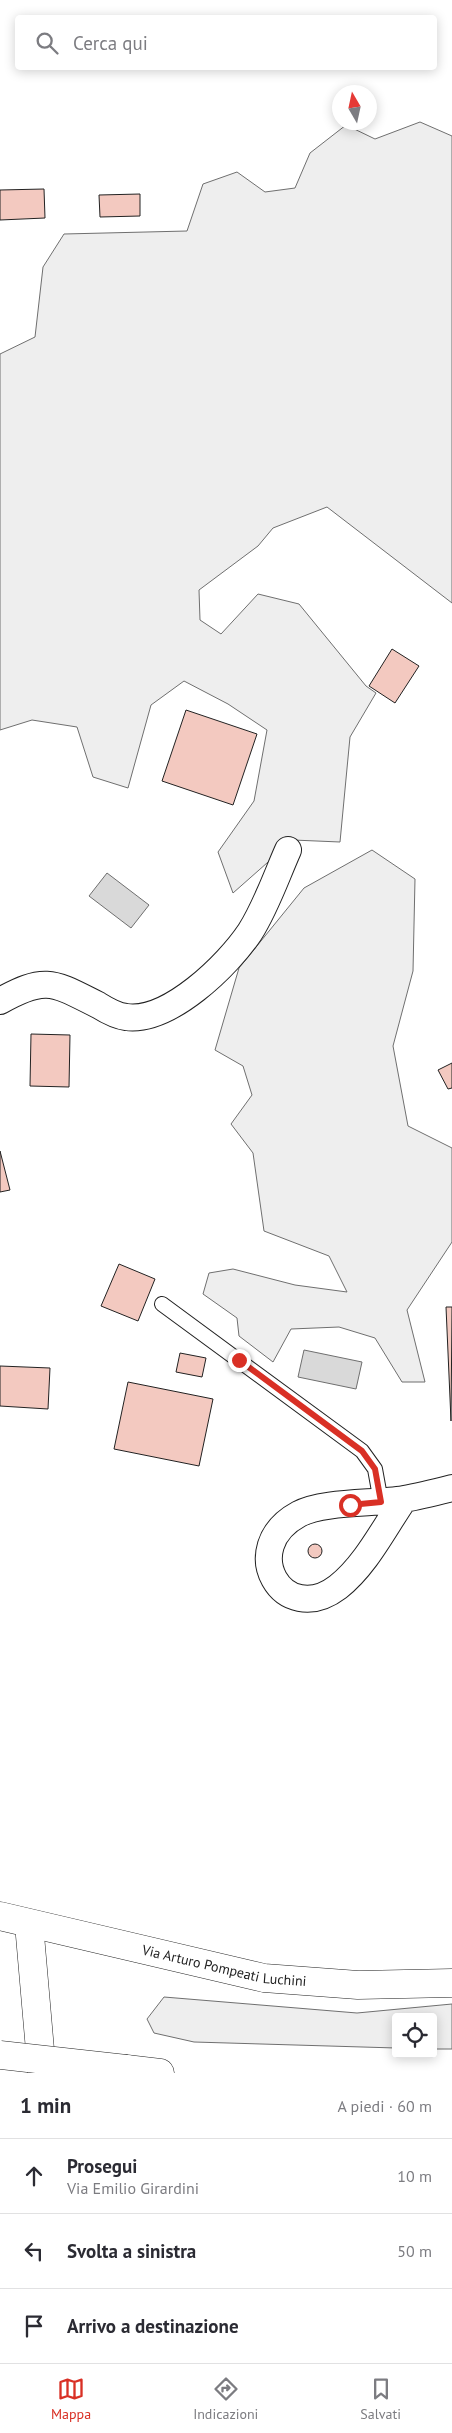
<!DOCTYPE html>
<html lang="it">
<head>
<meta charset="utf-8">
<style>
	:root { --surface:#fff; --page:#f7f7f7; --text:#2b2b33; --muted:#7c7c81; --line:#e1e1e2; --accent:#d93025 }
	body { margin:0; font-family:"PT Sans",sans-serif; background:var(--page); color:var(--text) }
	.controls { position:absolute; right:15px; bottom:15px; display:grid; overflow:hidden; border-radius:5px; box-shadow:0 2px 12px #0003 }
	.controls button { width:45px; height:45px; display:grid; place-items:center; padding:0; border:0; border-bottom:1px solid var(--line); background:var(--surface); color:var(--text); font:25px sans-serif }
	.compass { position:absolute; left:332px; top:85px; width:45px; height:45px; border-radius:50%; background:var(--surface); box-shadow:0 2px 12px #0003; rotate:351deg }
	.stop { position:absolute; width:15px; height:15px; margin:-11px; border:4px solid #d93025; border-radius:50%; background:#fff }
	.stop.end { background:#d93025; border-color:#fff; box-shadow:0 1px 5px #0008 }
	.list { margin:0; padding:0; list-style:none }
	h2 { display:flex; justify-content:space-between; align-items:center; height:65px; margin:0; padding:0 20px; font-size:21px }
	h2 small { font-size:16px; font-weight:400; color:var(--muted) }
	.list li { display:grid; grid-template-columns:32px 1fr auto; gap:15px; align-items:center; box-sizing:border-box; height:75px; padding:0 20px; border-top:1px solid var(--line) }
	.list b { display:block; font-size:19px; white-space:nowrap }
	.list p { margin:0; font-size:16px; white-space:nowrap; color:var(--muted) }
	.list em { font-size:16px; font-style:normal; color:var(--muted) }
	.icon { flex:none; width:28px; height:28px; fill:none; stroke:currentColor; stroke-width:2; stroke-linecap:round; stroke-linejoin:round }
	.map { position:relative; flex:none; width:452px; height:2073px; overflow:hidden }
	.search { position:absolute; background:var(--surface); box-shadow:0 2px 12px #0003; left:15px; right:15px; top:15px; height:55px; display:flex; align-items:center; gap:12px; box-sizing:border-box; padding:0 18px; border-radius:5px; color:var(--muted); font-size:19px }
	.sheet { height:290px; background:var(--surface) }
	nav { display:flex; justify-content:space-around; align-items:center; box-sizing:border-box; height:70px; border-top:1px solid var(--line); background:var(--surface); font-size:14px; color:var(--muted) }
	nav a { display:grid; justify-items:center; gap:2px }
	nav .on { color:var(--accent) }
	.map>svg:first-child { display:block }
</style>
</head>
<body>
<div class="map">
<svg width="452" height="2073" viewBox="0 0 452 2073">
	<rect width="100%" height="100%" fill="#fff"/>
	<g fill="#eee" stroke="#6f6f6f">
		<polygon points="420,122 452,136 452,603 327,507 273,528 258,546 199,590 200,620 221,634 258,594 299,604 366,686 376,693 350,737 340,842 293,840 233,893 218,852 254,801 267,730 228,704 184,681 151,705 128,788 93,777 77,727 32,720 0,730 0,354 35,337 43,267 64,234 187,231 203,184 237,172 265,192 295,188 310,153 346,125 375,139"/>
		<polygon points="372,850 415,879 413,971 393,1046 408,1126 452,1148 452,1242 407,1310 425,1382 402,1382 375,1338 339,1327 291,1329 273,1362 239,1336 237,1318 203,1294 209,1273 233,1269 295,1285 347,1292 329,1256 264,1231 253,1153 231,1124 252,1095 243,1066 215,1050 239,968 304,888"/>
		<polygon points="164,1997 357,2013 452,2004 452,2049 433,2049 433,2017 396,2017 396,2048 194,2042 154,2033 147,2019"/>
	</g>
	<g fill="#d9d9d9" stroke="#6f6f6f">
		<polygon points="107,873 149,905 131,928 89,896"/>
		<polygon points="304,1350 362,1362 356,1389 298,1377"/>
	</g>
	<g fill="#f3c9c0" stroke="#222">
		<polygon points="44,189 45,218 0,220 0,190"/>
		<polygon points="140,194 140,216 100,217 99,195"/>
		<polygon points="392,649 419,666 395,703 369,686"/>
		<polygon points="186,710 257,734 233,805 162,781"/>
		<polygon points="31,1034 70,1035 69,1087 30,1086"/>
		<polygon points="452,1063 452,1088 448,1089 438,1070"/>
		<polygon points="0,1151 10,1190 0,1192"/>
		<polygon points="119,1264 155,1279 138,1321 101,1306"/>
		<polygon points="446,1307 452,1307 451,1421"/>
		<polygon points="180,1353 206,1358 202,1377 176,1372"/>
		<polygon points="0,1366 50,1368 48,1409 0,1406"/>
		<polygon points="128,1382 213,1399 199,1466 114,1449"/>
		<circle cx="315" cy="1551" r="7"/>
	</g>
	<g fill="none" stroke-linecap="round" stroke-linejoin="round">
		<defs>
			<polyline id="service" points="162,1304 362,1451 375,1469 381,1502"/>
			<g id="minor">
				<path d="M0,1001C46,975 54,983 98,1005C106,1010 116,1016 126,1017C169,1023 228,965 250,932C266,907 276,877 288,850"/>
				<path d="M404,1499C384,1528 366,1565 338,1587C283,1629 236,1548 299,1514C323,1501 375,1504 404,1499C420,1496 436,1492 452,1488"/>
			</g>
			<g id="tertiary">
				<path id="s1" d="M0,1916L264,1978L358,1985L452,1983"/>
				<polyline points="29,1924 42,2073"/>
			</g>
			<polyline id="trunk" points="126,2069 160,2073"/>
		</defs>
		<use href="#service" stroke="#222" stroke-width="16"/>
		<use href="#minor" stroke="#222" stroke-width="28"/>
		<use href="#tertiary" stroke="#222" stroke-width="29"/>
		<use href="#trunk" stroke="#222" stroke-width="29"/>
		<use href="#service" stroke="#fff" stroke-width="14"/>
		<use href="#minor" stroke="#fff" stroke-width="26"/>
		<use href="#tertiary" stroke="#fff" stroke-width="28"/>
		<use href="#trunk" stroke="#fff" stroke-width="28"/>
		<defs>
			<polyline id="trunk-bridge" points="0,2055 126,2069"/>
		</defs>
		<use href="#trunk-bridge" stroke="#222" stroke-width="29" stroke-linecap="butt"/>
		<use href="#trunk-bridge" stroke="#fff" stroke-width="28"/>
	</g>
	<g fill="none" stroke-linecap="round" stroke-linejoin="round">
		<polyline stroke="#d93025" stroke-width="6" points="239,1360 362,1451 375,1469 381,1502 350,1505"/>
	</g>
	<g text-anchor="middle" stroke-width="4" stroke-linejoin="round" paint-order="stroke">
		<g font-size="14" fill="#222" stroke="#fff">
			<text dy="5" stroke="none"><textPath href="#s1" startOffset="230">Via Arturo Pompeati Luchini</textPath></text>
		</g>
	</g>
</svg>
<div class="controls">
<button><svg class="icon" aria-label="locate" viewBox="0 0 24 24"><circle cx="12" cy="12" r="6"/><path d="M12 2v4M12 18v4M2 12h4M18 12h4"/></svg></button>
</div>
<svg class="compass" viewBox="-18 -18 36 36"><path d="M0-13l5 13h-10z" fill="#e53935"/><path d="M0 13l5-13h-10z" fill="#7c7c81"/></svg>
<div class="stop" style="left:350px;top:1505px"></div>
<div class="stop end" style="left:239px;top:1360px"></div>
<div class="search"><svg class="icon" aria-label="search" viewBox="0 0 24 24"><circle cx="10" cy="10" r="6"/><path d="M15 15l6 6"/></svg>Cerca qui</div>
</div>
<section class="sheet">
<h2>1 min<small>A piedi · 60 m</small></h2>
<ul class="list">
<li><svg class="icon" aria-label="ahead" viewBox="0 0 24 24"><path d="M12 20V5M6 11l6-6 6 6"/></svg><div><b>Prosegui</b><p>Via Emilio Girardini</p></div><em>10 m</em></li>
<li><svg class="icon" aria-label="left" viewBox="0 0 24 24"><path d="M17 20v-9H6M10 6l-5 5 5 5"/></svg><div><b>Svolta a sinistra</b></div><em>50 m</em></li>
<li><svg class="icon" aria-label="arrive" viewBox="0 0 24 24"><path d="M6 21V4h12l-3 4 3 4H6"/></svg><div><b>Arrivo a destinazione</b></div></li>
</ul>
</section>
<nav>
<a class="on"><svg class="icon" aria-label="map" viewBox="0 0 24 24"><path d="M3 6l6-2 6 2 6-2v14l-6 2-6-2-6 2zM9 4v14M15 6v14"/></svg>Mappa</a>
<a><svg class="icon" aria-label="directions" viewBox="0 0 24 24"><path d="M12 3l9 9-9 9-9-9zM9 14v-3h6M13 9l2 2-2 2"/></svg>Indicazioni</a>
<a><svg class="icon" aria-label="saved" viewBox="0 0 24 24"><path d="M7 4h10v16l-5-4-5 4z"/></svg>Salvati</a>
</nav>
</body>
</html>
